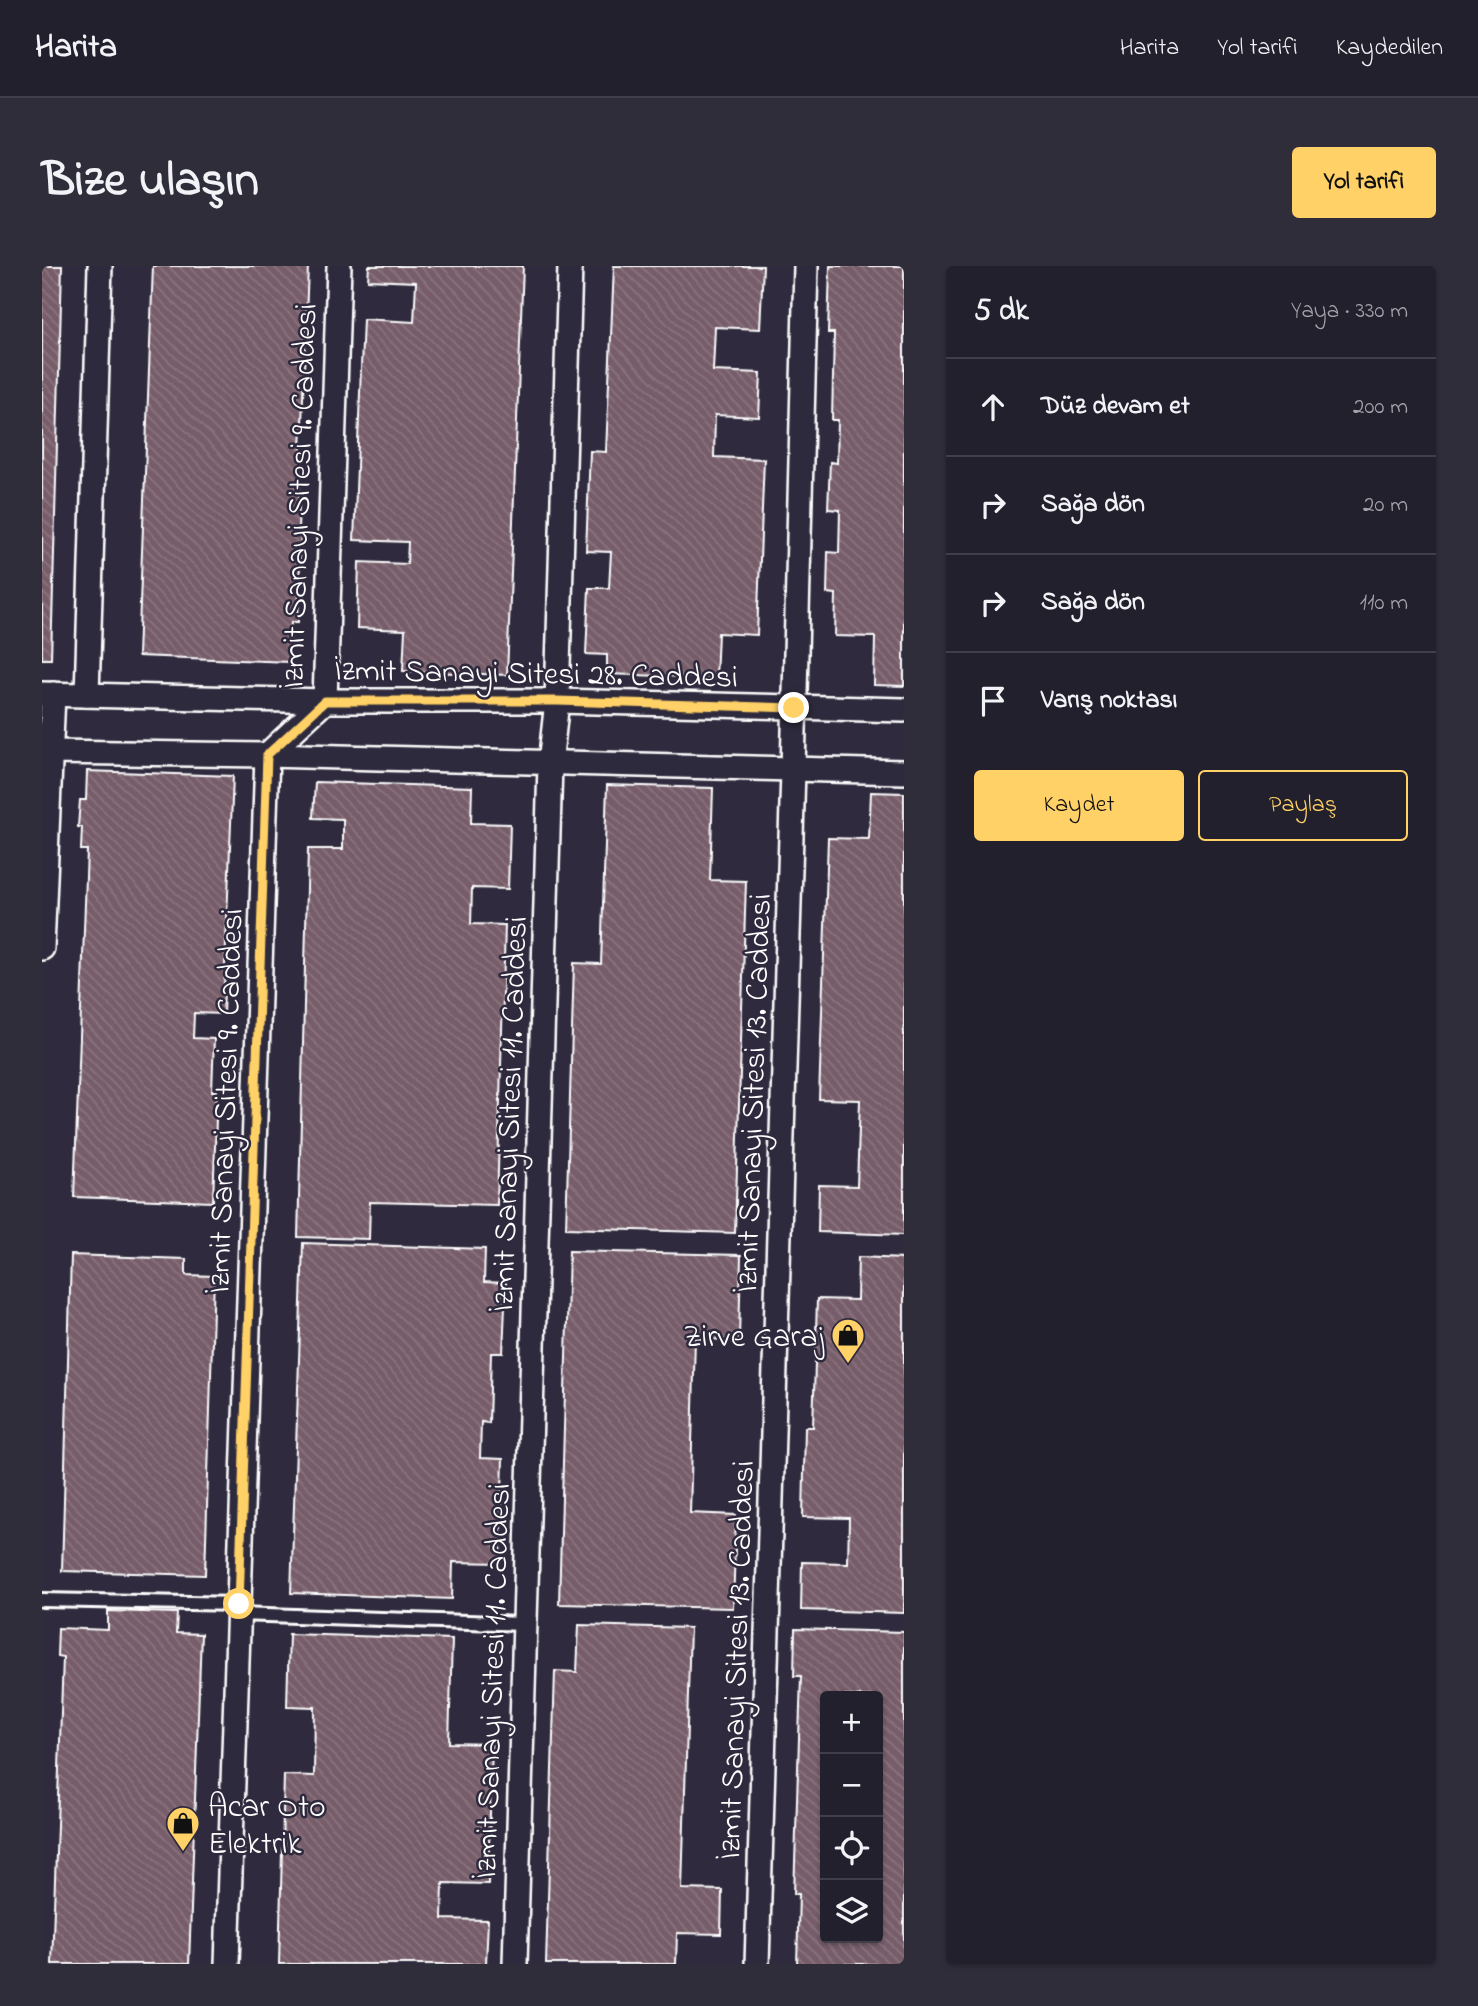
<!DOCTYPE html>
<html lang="tr">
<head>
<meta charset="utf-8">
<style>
	:root { --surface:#23202e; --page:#2f2d3a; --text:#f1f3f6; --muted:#a3a3aa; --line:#403e4a; --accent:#ffd166 }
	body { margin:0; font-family:"Indie Flower",sans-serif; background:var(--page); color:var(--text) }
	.controls { position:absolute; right:21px; bottom:21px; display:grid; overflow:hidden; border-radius:7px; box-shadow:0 2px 5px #0004 }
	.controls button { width:63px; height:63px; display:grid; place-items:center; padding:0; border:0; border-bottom:2px solid var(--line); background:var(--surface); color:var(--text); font:35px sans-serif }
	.stop { position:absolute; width:21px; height:21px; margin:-16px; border:5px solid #ffd166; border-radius:50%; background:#fff }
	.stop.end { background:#ffd166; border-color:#fff; box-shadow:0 2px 7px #0008 }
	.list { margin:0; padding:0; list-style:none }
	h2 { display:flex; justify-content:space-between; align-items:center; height:91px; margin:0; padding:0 28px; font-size:30px }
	h2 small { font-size:23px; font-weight:400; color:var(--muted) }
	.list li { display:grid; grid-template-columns:46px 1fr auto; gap:21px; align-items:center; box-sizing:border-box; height:98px; padding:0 28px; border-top:2px solid var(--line) }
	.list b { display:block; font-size:26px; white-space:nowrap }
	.list em { font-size:23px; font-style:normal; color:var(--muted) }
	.actions { display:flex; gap:14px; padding:21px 28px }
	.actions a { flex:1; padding:16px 0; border:2px solid var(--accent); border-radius:7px; text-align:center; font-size:24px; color:var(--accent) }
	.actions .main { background:var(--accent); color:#111 }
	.icon { flex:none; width:38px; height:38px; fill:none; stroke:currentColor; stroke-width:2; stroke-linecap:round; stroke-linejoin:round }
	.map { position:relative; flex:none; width:862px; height:1698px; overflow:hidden; border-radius:7px }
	header { display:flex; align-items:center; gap:42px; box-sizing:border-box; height:98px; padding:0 35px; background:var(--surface); border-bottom:2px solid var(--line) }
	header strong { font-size:33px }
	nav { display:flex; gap:38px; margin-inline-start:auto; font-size:24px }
	.intro { display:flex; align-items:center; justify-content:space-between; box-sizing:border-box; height:168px; padding:0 42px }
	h1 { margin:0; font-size:49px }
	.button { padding:18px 32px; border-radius:7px; background:var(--accent); color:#111; font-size:24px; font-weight:700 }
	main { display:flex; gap:42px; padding:0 42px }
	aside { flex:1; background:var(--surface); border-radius:7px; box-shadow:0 2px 5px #0004 }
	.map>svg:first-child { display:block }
</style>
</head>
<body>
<header>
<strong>Harita</strong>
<nav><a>Harita</a><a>Yol tarifi</a><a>Kaydedilen</a></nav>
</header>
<div class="intro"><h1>Bize ulaşın</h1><a class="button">Yol tarifi</a></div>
<main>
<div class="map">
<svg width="862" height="1698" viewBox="0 0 862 1698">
	<defs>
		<pattern id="building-back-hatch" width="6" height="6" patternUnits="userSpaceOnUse" patternTransform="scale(1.75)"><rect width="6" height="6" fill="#765d69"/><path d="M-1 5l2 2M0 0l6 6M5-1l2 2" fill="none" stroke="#8b7580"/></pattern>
	</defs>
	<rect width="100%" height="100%" fill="#2f2a3d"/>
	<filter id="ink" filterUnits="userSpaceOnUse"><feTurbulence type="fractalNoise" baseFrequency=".0143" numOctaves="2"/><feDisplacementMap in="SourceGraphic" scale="14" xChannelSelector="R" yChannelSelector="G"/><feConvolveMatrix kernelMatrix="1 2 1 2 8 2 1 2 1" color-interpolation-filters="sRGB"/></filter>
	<g filter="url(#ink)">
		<g fill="url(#building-back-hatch)" stroke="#fff" stroke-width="2" fill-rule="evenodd">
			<polygon points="0,0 20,0 9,393 0,393"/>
			<polygon points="111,0 266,0 256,264 259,264 256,356 249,356 247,396 96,390"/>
			<polygon points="327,0 481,0 465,409 361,405 363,364 315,362 317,296 365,298 366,276 312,274 321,53 372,56 374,16 326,14"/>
			<polygon points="572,0 721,0 718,63 673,61 671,105 719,107 717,151 673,149 672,191 722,193 715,369 676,367 674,412 565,408 565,389 544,388 547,322 567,322 569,286 544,285 548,185 564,186"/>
			<polygon points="788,0 862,0 862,420 832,419 833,371 793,370 794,328 785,327 786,286 797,287 798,244 786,243 788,196 795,197 796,154 790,154 792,67 786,67"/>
			<polygon points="45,505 191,510 181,748 152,747 151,772 172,773 170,825 175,825 171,936 32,931 45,584 39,584 40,561 36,561 38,534 44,534"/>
			<polygon points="273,516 430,521 429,557 468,558 466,623 430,622 429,658 463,659 455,939 328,936 327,973 256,971 266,583 301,583 301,553 271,552"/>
			<polygon points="565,519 671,522 668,614 704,615 693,967 524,962 532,697 559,698"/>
			<polygon points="829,526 862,527 862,969 776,966 777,919 815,920 818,834 777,833 786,572 827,573"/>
			<polygon points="261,977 443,983 442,1016 464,1017 461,1087 449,1087 447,1157 439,1156 438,1192 461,1193 458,1297 411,1296 410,1333 249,1327"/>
			<polygon points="527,985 699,989 697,1074 653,1073 648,1247 694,1249 691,1342 517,1338"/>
			<polygon points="29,989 144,993 144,1009 172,1010 163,1309 20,1305"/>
			<polygon points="816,991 862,993 862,1347 759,1344 760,1296 806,1297 807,1252 761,1251 763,1161 771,1161 775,1033 815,1034"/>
			<polygon points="66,1345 135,1347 134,1367 159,1368 147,1698 10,1698 21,1391 15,1390 16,1362 66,1364"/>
			<polygon points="537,1359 648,1362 640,1623 680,1624 679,1668 635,1667 634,1698 504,1698 513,1405 535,1406"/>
			<path d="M753,1363L862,1366V1698H755L757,1628H752L759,1410H752ZM783,1430H836V1672H783Z"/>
			<polygon points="247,1368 410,1373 407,1477 450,1478 446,1618 401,1617 400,1653 446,1654 444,1698 237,1698 242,1509 272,1510 273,1441 245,1440"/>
		</g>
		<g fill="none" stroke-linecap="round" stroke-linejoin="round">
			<defs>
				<g id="lane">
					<polyline points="0,1334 197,1338"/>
					<polyline points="197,1348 482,1358"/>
				</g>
				<g id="street">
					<polyline points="0,428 283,435 515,435 862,444"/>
					<polyline points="45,429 58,0"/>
					<polyline points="0,487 8,486 225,489 862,506"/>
					<polyline points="0,682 11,428"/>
					<polyline points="185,1698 225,489 283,435 297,0"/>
					<polyline points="473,1698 508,498 515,435 528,0"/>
					<polyline points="715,1698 751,504 764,0"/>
				</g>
			</defs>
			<use href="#lane" stroke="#fff" stroke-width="18"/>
			<use href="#street" stroke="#fff" stroke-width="28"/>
			<use href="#lane" stroke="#2f2a3d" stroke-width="12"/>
			<use href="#street" stroke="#2f2a3d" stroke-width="23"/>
		</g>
	</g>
	<g fill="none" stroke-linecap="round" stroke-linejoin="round" filter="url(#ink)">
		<polyline stroke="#ffd166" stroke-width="9" points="197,1338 225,489 283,435 515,435 752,442"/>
	</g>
	<defs>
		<symbol id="shop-pin" viewBox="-11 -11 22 30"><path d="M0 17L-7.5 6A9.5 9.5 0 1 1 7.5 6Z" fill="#ffd166" stroke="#2f2a3d"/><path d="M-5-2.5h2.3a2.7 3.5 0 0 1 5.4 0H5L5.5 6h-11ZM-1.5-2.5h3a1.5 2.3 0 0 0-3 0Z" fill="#111"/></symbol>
	</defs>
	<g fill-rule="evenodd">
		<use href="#shop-pin" x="787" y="1050" width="38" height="52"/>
		<use href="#shop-pin" x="122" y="1538" width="38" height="52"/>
	</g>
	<g text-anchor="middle" stroke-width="5" stroke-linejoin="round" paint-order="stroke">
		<g font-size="32" fill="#fff" stroke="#2f2a3d">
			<text transform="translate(256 230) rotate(-88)" y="11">İzmit Sanayi Sitesi 9. Caddesi</text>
			<text transform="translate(494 406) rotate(1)" y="11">İzmit Sanayi Sitesi 28. Caddesi</text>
			<text transform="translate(710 827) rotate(-88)" y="11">İzmit Sanayi Sitesi 13. Caddesi</text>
			<text transform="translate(182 835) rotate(-88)" y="11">İzmit Sanayi Sitesi 9. Caddesi</text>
			<text transform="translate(466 848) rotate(-88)" y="11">İzmit Sanayi Sitesi 11. Caddesi</text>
			<text transform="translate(693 1394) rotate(-88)" y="11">İzmit Sanayi Sitesi 13. Caddesi</text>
			<text transform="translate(449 1415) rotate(-88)" y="11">İzmit Sanayi Sitesi 11. Caddesi</text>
		</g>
		<g font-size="32" fill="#fff" stroke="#2f2a3d" text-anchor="end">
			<text x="782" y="1080">Zirve Garaj</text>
			<text x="166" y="1550" text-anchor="start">Acar Oto<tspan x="166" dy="37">Elektrik</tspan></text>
		</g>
	</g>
</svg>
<div class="controls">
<button>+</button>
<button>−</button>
<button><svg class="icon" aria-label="locate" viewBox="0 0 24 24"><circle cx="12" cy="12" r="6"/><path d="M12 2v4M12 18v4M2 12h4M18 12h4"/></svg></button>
<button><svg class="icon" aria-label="layers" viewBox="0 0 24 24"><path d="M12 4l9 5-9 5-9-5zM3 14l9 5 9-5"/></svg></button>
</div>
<div class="stop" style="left:197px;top:1338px"></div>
<div class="stop end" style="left:752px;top:442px"></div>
</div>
<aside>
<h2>5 dk<small>Yaya · 330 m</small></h2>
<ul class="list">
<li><svg class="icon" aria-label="ahead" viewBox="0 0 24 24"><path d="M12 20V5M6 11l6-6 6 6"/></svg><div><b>Düz devam et</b></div><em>200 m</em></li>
<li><svg class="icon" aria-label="right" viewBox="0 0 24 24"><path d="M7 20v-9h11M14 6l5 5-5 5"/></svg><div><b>Sağa dön</b></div><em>20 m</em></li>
<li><svg class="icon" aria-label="right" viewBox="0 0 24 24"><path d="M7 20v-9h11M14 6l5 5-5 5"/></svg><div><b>Sağa dön</b></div><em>110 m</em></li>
<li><svg class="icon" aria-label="arrive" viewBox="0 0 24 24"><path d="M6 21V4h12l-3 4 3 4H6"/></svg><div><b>Varış noktası</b></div></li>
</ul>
<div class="actions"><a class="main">Kaydet</a><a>Paylaş</a></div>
</aside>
</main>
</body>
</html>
